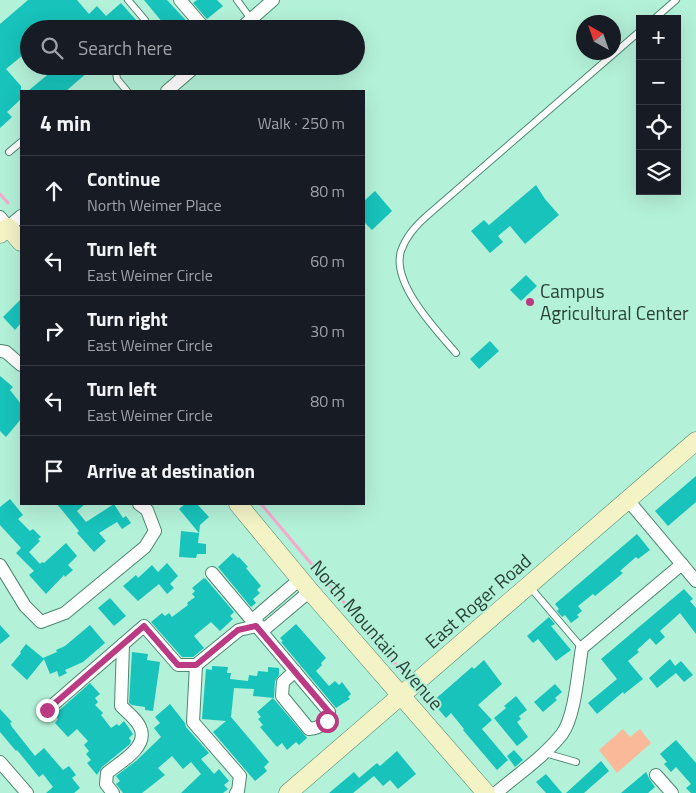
<!DOCTYPE html>
<html lang="en">
<head>
<meta charset="utf-8">
<style>
	:root { --surface:#171b24; --page:#20242c; --text:#f1f3f6; --muted:#9ea1a6; --line:#363941 }
	body { margin:0; font-family:"Titillium Web",sans-serif; background:var(--page); color:var(--text) }
	.controls { position:absolute; right:15px; top:15px; display:grid; overflow:hidden; border-radius:0px; box-shadow:0 5px 20px #0002 }
	.controls button { width:45px; height:45px; display:grid; place-items:center; padding:0; border:0; border-bottom:1px solid var(--line); background:var(--surface); color:var(--text); font:25px sans-serif }
	.compass { position:absolute; left:576px; top:15px; width:45px; height:45px; border-radius:50%; background:var(--surface); box-shadow:0 5px 20px #0002; rotate:320deg }
	.stop { position:absolute; width:15px; height:15px; margin:-11px; border:4px solid #ba3a84; border-radius:50%; background:#fff }
	.stop.end { background:#ba3a84; border-color:#fff; box-shadow:0 1px 5px #0008 }
	.list { margin:0; padding:0; list-style:none }
	h2 { display:flex; justify-content:space-between; align-items:center; height:65px; margin:0; padding:0 20px; font-size:21px }
	h2 small { font-size:16px; font-weight:400; color:var(--muted) }
	.list li { display:grid; grid-template-columns:32px 1fr auto; gap:15px; align-items:center; box-sizing:border-box; height:70px; padding:0 20px; border-top:1px solid var(--line) }
	.list b { display:block; font-size:19px; white-space:nowrap }
	.list p { margin:0; font-size:16px; white-space:nowrap; color:var(--muted) }
	.list em { font-size:16px; font-style:normal; color:var(--muted) }
	.icon { flex:none; width:28px; height:28px; fill:none; stroke:currentColor; stroke-width:2; stroke-linecap:round; stroke-linejoin:round }
	.map { position:relative; flex:none; width:696px; height:793px; overflow:hidden }
	.search { position:absolute; background:var(--surface); box-shadow:0 5px 20px #0002; left:20px; top:20px; width:345px; height:55px; display:flex; align-items:center; gap:12px; box-sizing:border-box; padding:0 18px; border-radius:28px; color:var(--muted); font-size:19px }
	.panel { position:absolute; background:var(--surface); box-shadow:0 5px 20px #0002; left:20px; top:90px; width:345px; height:415px; border-radius:0px }
	.map>svg:first-child { display:block }
</style>
</head>
<body>
<div class="map">
<svg width="696" height="793" viewBox="0 0 696 793">
	<rect width="100%" height="100%" fill="#b4f1d9"/>
	<polygon fill="#faba99" points="623,729 630,737 640,729 651,743 617,773 599,750"/>
	<g fill="none" stroke-linecap="round" stroke-linejoin="round">
		<g stroke="#f5a9cd" stroke-width="3">
			<polyline points="0,194 8,203"/>
			<polyline points="261,504 405,675"/>
		</g>
	</g>
	<g fill="#17c3bb">
		<polygon points="28,0 77,0 89,14 97,6 106,16 121,3 136,20 126,29 29,29 29,50 6,69 21,86 21,99 7,112 12,117 0,128 0,24"/>
		<polygon points="144,0 167,0 194,29 168,29"/>
		<polygon points="197,0 217,0 223,6 207,19 193,3"/>
		<polygon points="58,66 95,66 66,91 28,91"/>
		<polygon points="536,185 545,199 559,215 525,244 510,226 498,236 503,242 490,253 471,231 484,220 489,225"/>
		<polygon points="375,191 392,211 372,230 364,222 364,201"/>
		<polygon points="526,275 537,286 521,301 510,290"/>
		<polygon points="21,299 21,323 15,330 3,317"/>
		<polygon points="490,341 499,351 479,369 470,359"/>
		<polygon points="0,376 13,387 10,390 21,404 21,419 6,437 0,431"/>
		<polygon points="696,476 696,502 668,526 655,511"/>
		<polygon points="10,499 23,515 18,519 30,531 33,529 41,537 38,539 40,541 29,552 40,564 42,562 44,563 66,543 77,556 68,565 73,570 65,577 64,575 46,594 29,575 34,571 16,553 21,548 0,525 0,507"/>
		<polygon points="57,504 85,504 77,511 86,522 114,504 123,518 126,516 131,523 122,529 117,522 99,533 106,541 94,552 77,533 79,531"/>
		<polygon points="185,504 197,504 209,517 200,525 198,543 206,544 206,554 197,554 196,558 179,557 181,531 199,533 179,509"/>
		<polygon points="637,534 650,550 638,559 636,557 620,571 623,573 595,596 593,594 578,606 582,611 577,615 579,617 571,623 565,615 562,617 557,611 559,609 555,604"/>
		<polygon points="233,553 238,558 239,557 248,567 246,568 261,586 257,590 260,593 253,599 256,603 251,607 218,567"/>
		<polygon points="167,563 178,576 170,584 174,588 167,594 159,584 138,601 123,586 136,575 138,578 152,565 158,572"/>
		<polygon points="204,578 204,579 205,578 234,612 230,616 233,619 220,631 211,622 194,636 204,648 193,657 182,657 151,622 162,613 165,616 169,613 172,617 188,605 187,603 195,597 192,594 195,591 192,588"/>
		<polygon points="684,589 693,599 690,601 696,608 696,634 680,613 660,631 665,637 656,645 650,638 637,650 639,652 628,661 643,679 624,694 623,692 597,714 588,703 617,679 601,659"/>
		<polygon points="110,598 126,616 114,626 98,608"/>
		<polygon points="549,617 555,624 551,626 571,650 556,661 538,639 533,643 527,636"/>
		<polygon points="296,624 326,658 321,663 322,665 316,671 329,686 335,681 339,685 342,682 351,694 348,697 350,699 336,708 281,642 283,641 280,638"/>
		<polygon points="0,625 10,636 0,644"/>
		<polygon points="90,625 105,643 83,662 65,670 67,673 59,677 57,671 50,674 44,659 27,680 11,665 21,653 20,652 26,644 43,658 57,652 56,650 65,646"/>
		<polygon points="132,652 148,654 147,660 160,662 153,711 145,710 145,707 132,705 129,703"/>
		<polygon points="670,659 675,666 681,661 693,675 684,682 676,673 657,688 649,678"/>
		<polygon points="484,660 502,684 478,705 492,720 482,729 508,760 497,770 463,730 464,729 451,713 446,718 432,702 472,667 474,669"/>
		<polygon points="212,666 228,667 227,673 231,673 230,679 248,681 249,675 257,676 258,671 268,672 268,667 279,668 279,675 275,681 274,698 253,696 254,689 234,688 231,717 269,762 264,767 267,771 255,781 213,732 226,721 202,719 206,669 212,670"/>
		<polygon points="90,683 100,694 95,698 98,702 95,705 103,713 101,715 111,728 117,724 119,726 124,721 133,734 129,738 131,741 130,744 102,767 97,775 87,763 91,760 86,754 89,751 84,745 88,741 77,729 68,737 55,723 58,719 54,715"/>
		<polygon points="555,684 562,692 555,698 557,700 543,712 534,702"/>
		<polygon points="516,696 527,710 519,716 521,719 517,722 528,737 517,746 494,718 506,708 504,706"/>
		<polygon points="273,698 307,738 299,745 296,742 287,750 282,743 277,747 260,727 263,725 258,719 261,717 257,712"/>
		<polygon points="170,704 185,723 186,727 209,753 201,759 214,774 219,769 229,781 224,785 228,789 223,793 181,793 201,774 191,762 183,769 172,756 158,768 165,775 142,793 123,793 116,784 120,781 116,776 136,761 161,737 154,728 160,723 155,717"/>
		<polygon points="0,709 12,722 10,723 12,727 35,756 44,748 63,770 69,766 76,775 72,778 80,788 74,793 46,793 53,787 43,774 39,777 17,750 16,751 0,732"/>
		<polygon points="676,740 696,763 696,793 691,793 686,788 691,784 676,767 671,772 664,764 667,762 660,754"/>
		<polygon points="514,750 523,760 515,767 507,756"/>
		<polygon points="397,751 416,774 398,789 390,780 383,786 374,776 353,793 329,793 354,772 359,778 377,763 380,766"/>
		<polygon points="601,761 609,771 584,793 566,793"/>
		<polygon points="646,772 650,780 655,787 648,793 621,793"/>
		<polygon points="546,774 562,793 546,793 536,782"/>
	</g>
	<g fill="none" stroke-linecap="round" stroke-linejoin="round">
		<defs>
			<g id="lane">
				<polyline points="128,0 145,20 144,29"/>
				<polyline points="237,0 251,19"/>
				<polyline points="654,19 676,0"/>
				<polyline points="115,66 117,79 127,91"/>
				<polyline points="179,66 187,75"/>
				<polyline points="9,152 21,142"/>
				<path d="M456,353C436,330 391,283 401,251C406,236 417,224 429,214L640,31"/>
				<polyline points="530,587 582,648"/>
				<polyline points="545,753 576,762"/>
			</g>
			<g id="street">
				<polyline points="180,0 205,29"/>
				<polyline points="240,29 273,0"/>
				<polyline points="167,91 196,66"/>
				<polyline points="0,217 8,227 21,216"/>
				<polyline points="0,351 6,352 21,365"/>
				<polyline points="627,499 696,581"/>
				<polyline points="0,565 25,606 41,622 65,613 145,547 155,531 147,510 139,504"/>
				<path d="M212,573L329,712C326,723 321,728 309,729L282,696L283,682L295,671"/>
				<polyline points="256,626 257,616 300,579"/>
				<polyline points="196,665 193,722 240,776 238,791 236,793"/>
				<polyline points="47,710 144,626 178,665 196,665 239,630 256,626 266,628 310,591"/>
				<polyline points="0,762 27,793"/>
				<polyline points="656,775 672,793"/>
				<path d="M113,793L106,784L107,773C119,763 147,748 141,730C139,721 127,712 121,706L123,644"/>
				<path d="M496,793C517,775 545,756 562,734C575,717 578,671 582,648L682,564"/>
			</g>
			<g id="secondary">
				<polyline points="0,234 8,227 21,242"/>
				<polyline points="238,504 310,591 486,793"/>
				<polyline points="288,793 696,441"/>
			</g>
		</defs>
		<use href="#lane" stroke="#4d8772" stroke-width="8"/>
		<use href="#street" stroke="#4d8772" stroke-width="14"/>
		<use href="#secondary" stroke="#4d8772" stroke-width="19"/>
		<use href="#lane" stroke="#fff" stroke-width="6"/>
		<use href="#street" stroke="#fff" stroke-width="12"/>
		<use href="#secondary" stroke="#f4f3c6" stroke-width="18"/>
	</g>
	<g fill="none" stroke-linecap="round" stroke-linejoin="round">
		<polyline stroke="#ba3a84" stroke-width="6" points="47,710 144,626 178,665 196,665 238,630 256,626 329,712 327,721"/>
	</g>
	<circle fill="#ba3a84" stroke="#b4f1d9" stroke-width="2" cx="530" cy="302" r="5"/>
	<g text-anchor="middle" stroke-width="4" stroke-linejoin="round" paint-order="stroke">
		<g font-size="19" fill="#294238" stroke="#b4f1d9" text-anchor="start">
			<text x="540" y="298">Campus<tspan x="540" dy="22">Agricultural Center</tspan></text>
		</g>
		<g font-size="19" fill="#294238" stroke="#b4f1d9">
			<text transform="translate(478 601) rotate(-41)" y="7">East Roger Road</text>
			<text transform="translate(377 635) rotate(49)" y="7">North Mountain Avenue</text>
		</g>
	</g>
</svg>
<div class="controls">
<button>+</button>
<button>−</button>
<button><svg class="icon" aria-label="locate" viewBox="0 0 24 24"><circle cx="12" cy="12" r="6"/><path d="M12 2v4M12 18v4M2 12h4M18 12h4"/></svg></button>
<button><svg class="icon" aria-label="layers" viewBox="0 0 24 24"><path d="M12 4l9 5-9 5-9-5zM3 14l9 5 9-5"/></svg></button>
</div>
<svg class="compass" viewBox="-18 -18 36 36"><path d="M0-13l5 13h-10z" fill="#e53935"/><path d="M0 13l5-13h-10z" fill="#9ea1a6"/></svg>
<div class="stop" style="left:327px;top:721px"></div>
<div class="stop end" style="left:47px;top:710px"></div>
<div class="search"><svg class="icon" aria-label="search" viewBox="0 0 24 24"><circle cx="10" cy="10" r="6"/><path d="M15 15l6 6"/></svg>Search here</div>
<section class="panel">
<h2>4 min<small>Walk · 250 m</small></h2>
<ul class="list">
<li><svg class="icon" aria-label="ahead" viewBox="0 0 24 24"><path d="M12 20V5M6 11l6-6 6 6"/></svg><div><b>Continue</b><p>North Weimer Place</p></div><em>80 m</em></li>
<li><svg class="icon" aria-label="left" viewBox="0 0 24 24"><path d="M17 20v-9H6M10 6l-5 5 5 5"/></svg><div><b>Turn left</b><p>East Weimer Circle</p></div><em>60 m</em></li>
<li><svg class="icon" aria-label="right" viewBox="0 0 24 24"><path d="M7 20v-9h11M14 6l5 5-5 5"/></svg><div><b>Turn right</b><p>East Weimer Circle</p></div><em>30 m</em></li>
<li><svg class="icon" aria-label="left" viewBox="0 0 24 24"><path d="M17 20v-9H6M10 6l-5 5 5 5"/></svg><div><b>Turn left</b><p>East Weimer Circle</p></div><em>80 m</em></li>
<li><svg class="icon" aria-label="arrive" viewBox="0 0 24 24"><path d="M6 21V4h12l-3 4 3 4H6"/></svg><div><b>Arrive at destination</b></div></li>
</ul>
</section>
</div>
</body>
</html>
